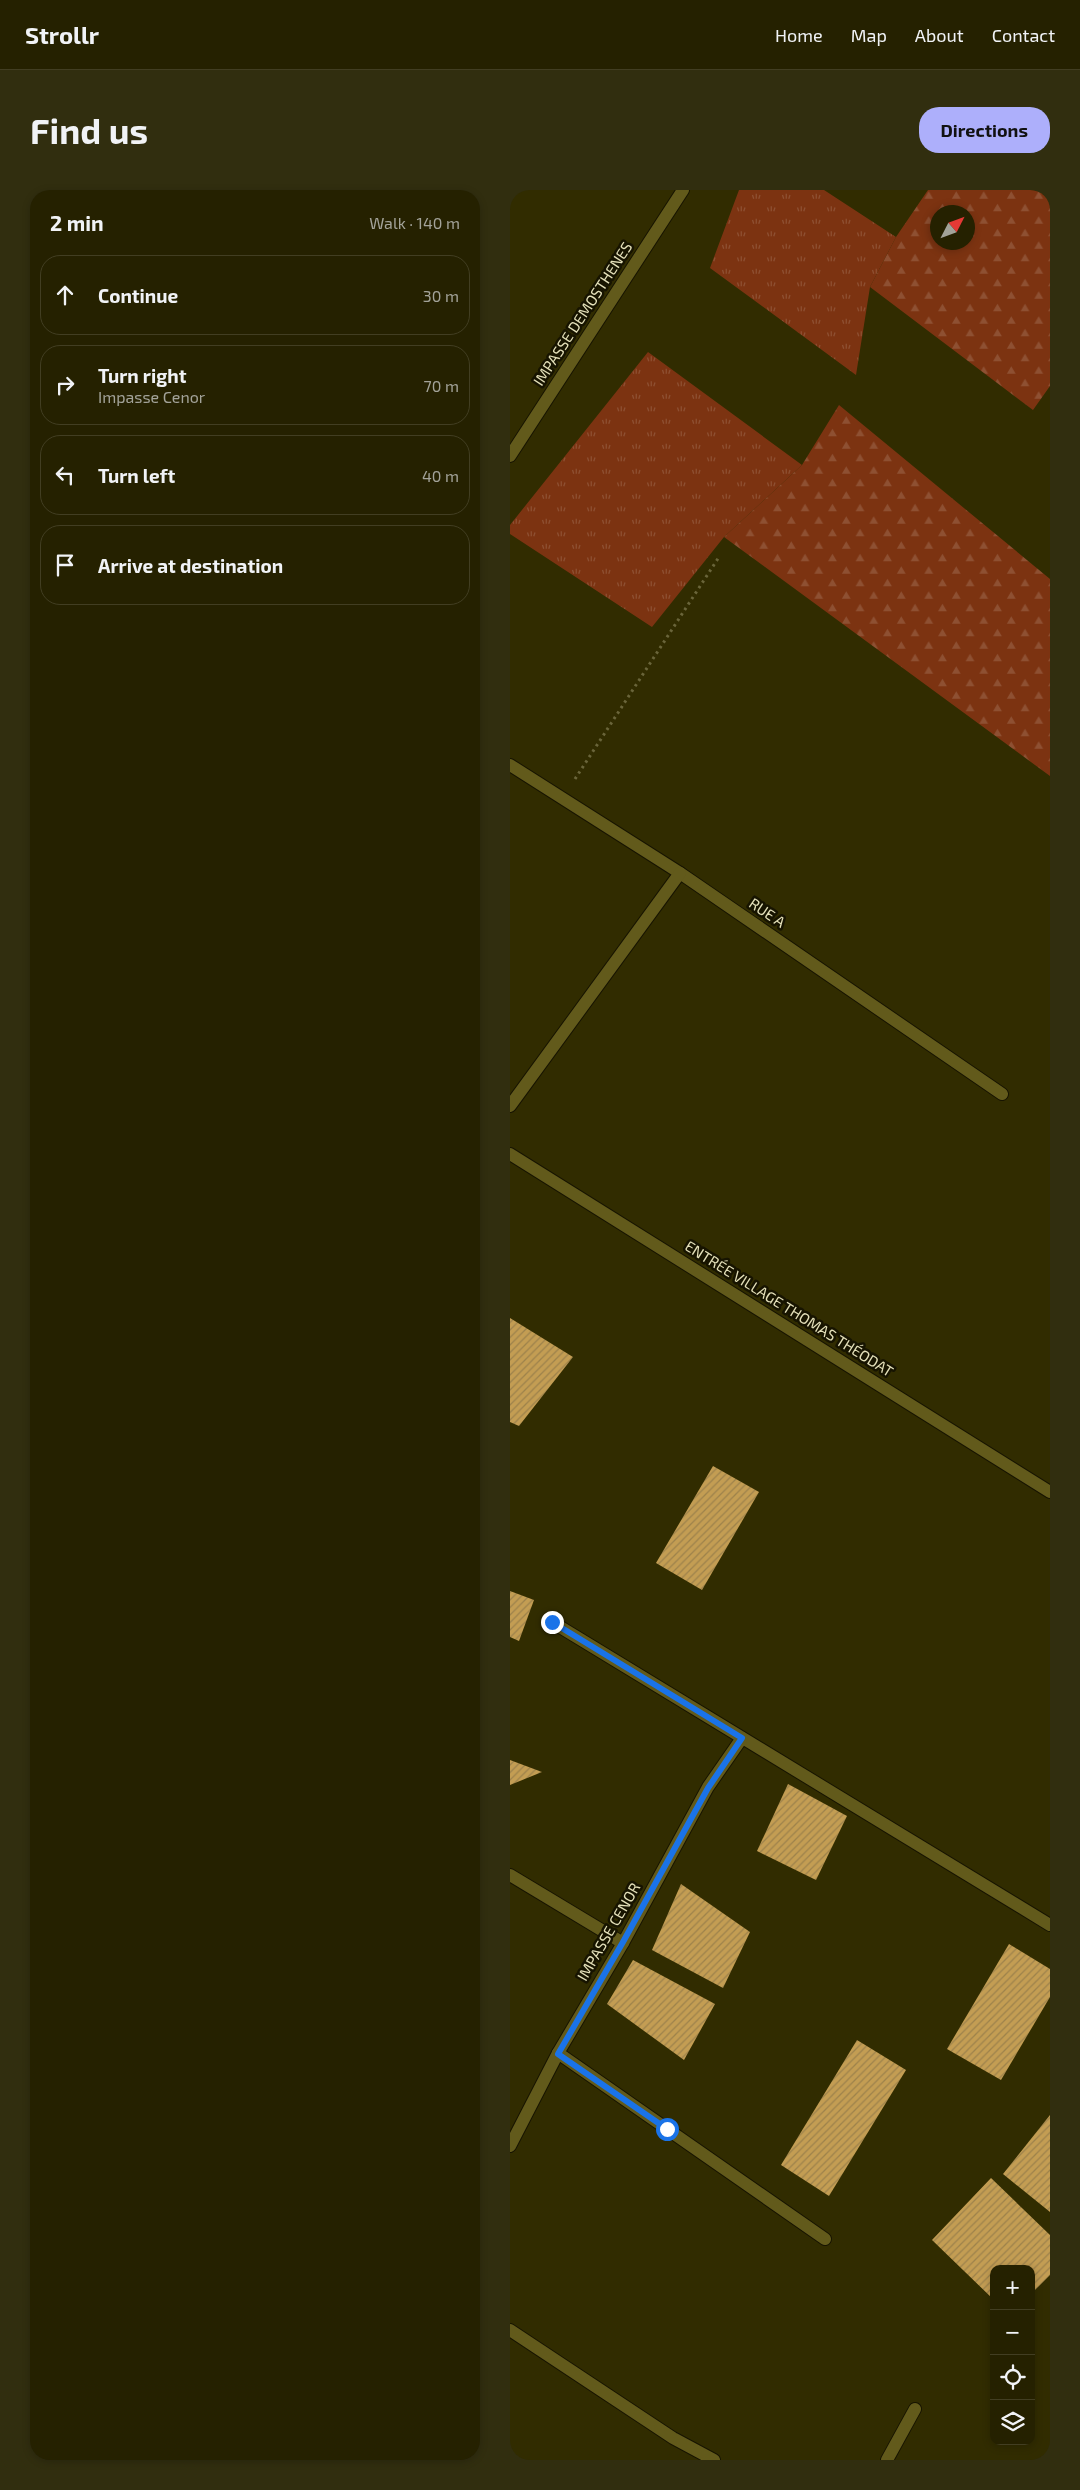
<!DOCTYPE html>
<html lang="en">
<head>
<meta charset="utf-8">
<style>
	:root { --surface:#252100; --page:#312e0f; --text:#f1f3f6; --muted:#a3a399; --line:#423e22; --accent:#adaffb }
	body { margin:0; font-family:"Exo 2",sans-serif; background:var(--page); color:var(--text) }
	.controls { position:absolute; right:15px; bottom:15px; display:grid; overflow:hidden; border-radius:10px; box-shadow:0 2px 8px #0003 }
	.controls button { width:45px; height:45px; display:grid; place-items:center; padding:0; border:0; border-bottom:1px solid var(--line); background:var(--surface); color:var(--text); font:25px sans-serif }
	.compass { position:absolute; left:420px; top:15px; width:45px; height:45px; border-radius:50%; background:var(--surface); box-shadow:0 2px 8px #0003; rotate:48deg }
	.stop { position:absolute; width:15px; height:15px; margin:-11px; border:4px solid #1a73e8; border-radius:50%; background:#fff }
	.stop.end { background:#1a73e8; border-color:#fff; box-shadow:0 1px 5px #0008 }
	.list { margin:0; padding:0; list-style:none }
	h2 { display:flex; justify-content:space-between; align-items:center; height:65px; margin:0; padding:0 20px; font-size:21px }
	h2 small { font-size:16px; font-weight:400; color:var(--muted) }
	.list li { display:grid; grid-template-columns:32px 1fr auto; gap:15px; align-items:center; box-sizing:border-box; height:80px; margin:0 10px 10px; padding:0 10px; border:1px solid var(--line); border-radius:20px }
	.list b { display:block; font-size:19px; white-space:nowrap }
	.list p { margin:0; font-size:16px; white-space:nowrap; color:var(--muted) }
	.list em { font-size:16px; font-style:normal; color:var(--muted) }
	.icon { flex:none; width:28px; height:28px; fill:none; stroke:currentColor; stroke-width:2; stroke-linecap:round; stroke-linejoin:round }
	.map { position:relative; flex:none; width:540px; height:2270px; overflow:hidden; border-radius:20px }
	header { display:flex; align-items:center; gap:30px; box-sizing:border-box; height:70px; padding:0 25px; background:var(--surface); border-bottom:1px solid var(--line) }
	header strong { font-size:24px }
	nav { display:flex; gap:28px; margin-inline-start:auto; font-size:18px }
	.intro { display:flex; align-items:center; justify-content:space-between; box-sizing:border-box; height:120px; padding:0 30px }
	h1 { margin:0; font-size:35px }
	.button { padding:12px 22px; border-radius:20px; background:var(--accent); color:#111; font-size:18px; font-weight:700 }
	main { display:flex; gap:30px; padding:0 30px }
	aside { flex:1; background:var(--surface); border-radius:20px; box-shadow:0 2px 8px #0003 }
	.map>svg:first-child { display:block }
</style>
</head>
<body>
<header>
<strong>Strollr</strong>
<nav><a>Home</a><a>Map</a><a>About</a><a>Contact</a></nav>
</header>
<div class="intro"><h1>Find us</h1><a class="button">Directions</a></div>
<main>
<aside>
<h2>2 min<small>Walk · 140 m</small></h2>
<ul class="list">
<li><svg class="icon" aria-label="ahead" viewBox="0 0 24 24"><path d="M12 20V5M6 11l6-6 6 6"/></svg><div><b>Continue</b></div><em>30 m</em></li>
<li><svg class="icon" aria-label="right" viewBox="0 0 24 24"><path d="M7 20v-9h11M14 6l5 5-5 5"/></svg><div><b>Turn right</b><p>Impasse Cenor</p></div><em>70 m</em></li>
<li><svg class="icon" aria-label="left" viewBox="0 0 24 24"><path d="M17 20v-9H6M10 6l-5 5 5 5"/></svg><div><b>Turn left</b></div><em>40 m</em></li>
<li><svg class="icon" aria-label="arrive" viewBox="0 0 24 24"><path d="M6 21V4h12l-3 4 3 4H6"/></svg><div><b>Arrive at destination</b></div></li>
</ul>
</aside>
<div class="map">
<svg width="540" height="2270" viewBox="0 0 540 2270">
	<defs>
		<pattern id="grass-tufts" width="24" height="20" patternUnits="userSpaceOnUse" patternTransform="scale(1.25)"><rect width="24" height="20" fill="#7c3311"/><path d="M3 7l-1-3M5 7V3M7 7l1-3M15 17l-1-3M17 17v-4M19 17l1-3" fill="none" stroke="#8e5032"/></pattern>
		<pattern id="forest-firs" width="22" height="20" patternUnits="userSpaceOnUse" patternTransform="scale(1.25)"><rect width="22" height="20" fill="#7c3311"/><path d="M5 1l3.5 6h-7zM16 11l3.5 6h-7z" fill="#8e5032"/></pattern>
		<pattern id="building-hatch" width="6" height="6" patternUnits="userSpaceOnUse" patternTransform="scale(1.25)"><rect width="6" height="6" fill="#c39d53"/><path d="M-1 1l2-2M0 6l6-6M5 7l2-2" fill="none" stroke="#9d824b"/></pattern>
	</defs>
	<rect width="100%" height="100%" fill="#312c00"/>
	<g fill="url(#grass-tufts)">
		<polygon points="229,0 314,0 386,47 360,97 346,185 200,78"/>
		<polygon points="138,162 292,275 214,347 142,437 0,344 0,335"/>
	</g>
	<g fill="url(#forest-firs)" fill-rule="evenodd">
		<path d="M418,0H540V196L523,220L360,97L386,47ZM428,22H458V52H428Z"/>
		<polygon points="329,215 540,389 540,586 214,347 292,275"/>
	</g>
	<g fill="url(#building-hatch)">
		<polygon points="0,1128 63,1167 9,1236 0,1232"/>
		<polygon points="203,1276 249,1302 192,1400 146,1373"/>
		<polygon points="0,1401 24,1410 9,1451 0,1447"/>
		<polygon points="0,1570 32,1582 0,1595"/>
		<polygon points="278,1594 337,1626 306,1690 247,1661"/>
		<polygon points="171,1694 240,1742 213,1798 142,1760"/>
		<polygon points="499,1754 540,1779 540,1807 491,1890 437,1859"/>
		<polygon points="123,1770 205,1814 174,1870 97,1814"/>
		<polygon points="347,1850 396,1880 319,2006 271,1975"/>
		<polygon points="540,1925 540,2022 493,1984"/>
		<polygon points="481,1988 540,2045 540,2085 521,2104 521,2079 484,2079 484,2110 422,2050"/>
	</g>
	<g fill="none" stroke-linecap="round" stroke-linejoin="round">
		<defs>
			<g id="minor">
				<polyline points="0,266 173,0"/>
				<polyline points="0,575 170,683 492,904"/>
				<polyline points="0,916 170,683"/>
				<polyline points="0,964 540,1302"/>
				<polyline points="42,1432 540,1735"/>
				<polyline points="0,1685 113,1753"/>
				<polyline points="48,1863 315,2049"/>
				<polyline points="0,1956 48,1863 113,1753 198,1597 232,1548"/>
				<polyline points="0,2140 163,2248 204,2270"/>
				<polyline points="377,2270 405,2219"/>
			</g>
		</defs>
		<use href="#minor" stroke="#171400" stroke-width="14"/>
		<polyline stroke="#6a653a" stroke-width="3" stroke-dasharray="2.5 4" stroke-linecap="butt" points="65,589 209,367"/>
		<use href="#minor" stroke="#625a1b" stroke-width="12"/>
	</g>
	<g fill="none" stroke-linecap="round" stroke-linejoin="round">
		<polyline stroke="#1a73e8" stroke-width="6" points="42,1432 232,1548 198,1598 113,1752 48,1864 157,1939"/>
	</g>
	<g text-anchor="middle" stroke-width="5" stroke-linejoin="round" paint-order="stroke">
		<g font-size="15" fill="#e5e1ba" stroke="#171400">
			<text transform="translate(73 124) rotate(-57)" y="5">IMPASSE DEMOSTHENES</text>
			<text transform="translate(257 723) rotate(34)" y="5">RUE A</text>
			<text transform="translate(279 1119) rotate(32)" y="5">ENTRÉE VILLAGE THOMAS THÉODAT</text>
			<text transform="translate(99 1742) rotate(-60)" y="5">IMPASSE CENOR</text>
		</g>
	</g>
</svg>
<div class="controls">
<button>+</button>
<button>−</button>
<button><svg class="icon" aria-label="locate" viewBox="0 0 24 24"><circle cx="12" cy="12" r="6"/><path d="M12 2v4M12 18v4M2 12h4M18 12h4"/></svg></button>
<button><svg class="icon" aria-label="layers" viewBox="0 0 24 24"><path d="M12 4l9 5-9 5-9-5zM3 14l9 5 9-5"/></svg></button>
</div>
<svg class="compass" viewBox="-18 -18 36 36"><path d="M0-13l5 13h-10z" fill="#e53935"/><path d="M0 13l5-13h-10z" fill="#a3a399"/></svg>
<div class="stop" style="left:157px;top:1939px"></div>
<div class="stop end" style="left:42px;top:1432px"></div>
</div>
</main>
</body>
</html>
